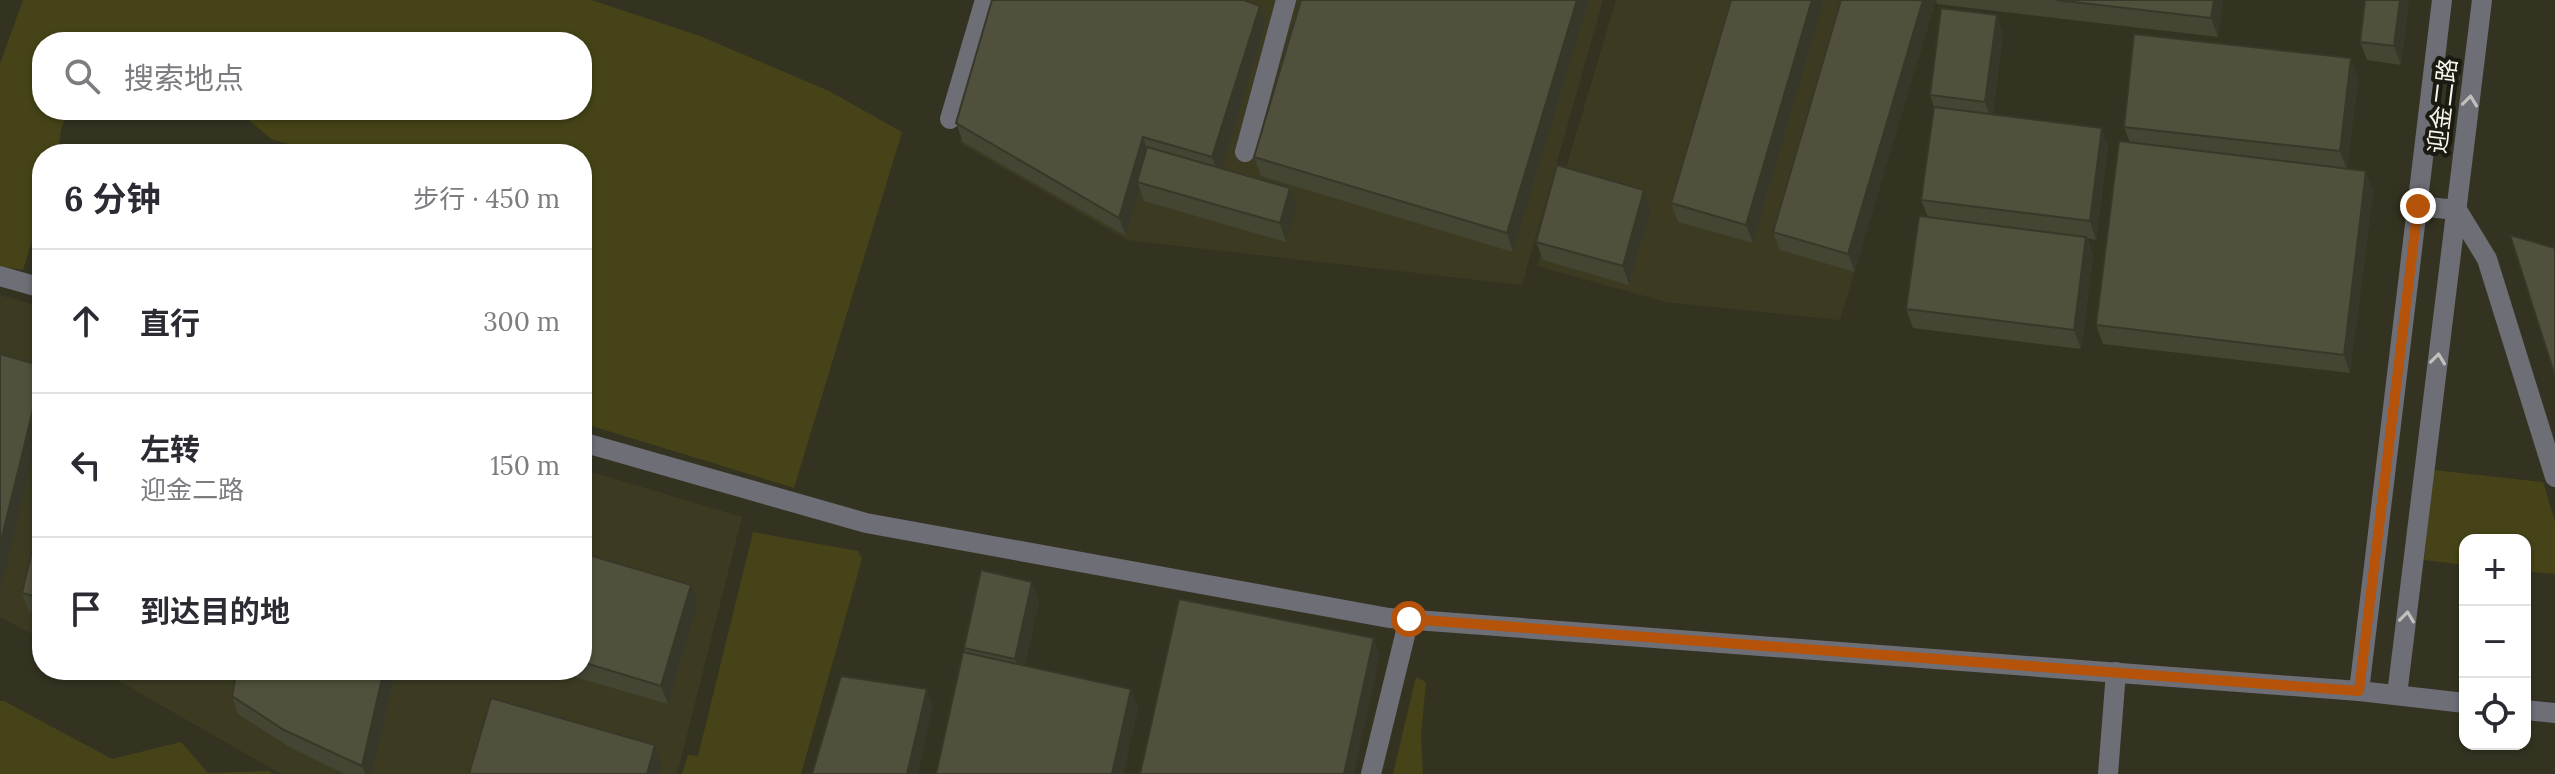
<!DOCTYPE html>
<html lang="zh">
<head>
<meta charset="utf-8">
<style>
	:root { --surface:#fff; --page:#f7f7f7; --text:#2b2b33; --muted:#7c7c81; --line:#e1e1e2 }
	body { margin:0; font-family:Lora,"Noto Sans SC",serif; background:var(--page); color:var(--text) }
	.controls { position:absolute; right:24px; bottom:24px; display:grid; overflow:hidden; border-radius:16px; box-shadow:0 2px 6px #0004 }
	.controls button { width:72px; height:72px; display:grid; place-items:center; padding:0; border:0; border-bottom:2px solid var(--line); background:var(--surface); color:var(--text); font:40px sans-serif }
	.stop { position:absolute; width:24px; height:24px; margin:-18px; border:6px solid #b45309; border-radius:50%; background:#fff }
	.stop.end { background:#b45309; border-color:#fff; box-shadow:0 2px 8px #0008 }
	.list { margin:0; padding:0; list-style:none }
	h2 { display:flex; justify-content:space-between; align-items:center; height:104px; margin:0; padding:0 32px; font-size:34px }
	h2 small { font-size:26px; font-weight:400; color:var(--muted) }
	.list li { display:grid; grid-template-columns:52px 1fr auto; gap:24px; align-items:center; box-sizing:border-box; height:144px; padding:0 32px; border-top:2px solid var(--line) }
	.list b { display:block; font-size:30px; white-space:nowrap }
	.list p { margin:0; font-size:26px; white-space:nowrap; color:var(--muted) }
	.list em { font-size:26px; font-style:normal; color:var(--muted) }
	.icon { flex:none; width:44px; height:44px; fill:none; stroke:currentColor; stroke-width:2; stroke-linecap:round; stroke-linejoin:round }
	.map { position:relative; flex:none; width:2555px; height:774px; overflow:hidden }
	.search { position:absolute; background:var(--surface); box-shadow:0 2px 6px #0004; left:32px; top:32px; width:560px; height:88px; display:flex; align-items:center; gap:20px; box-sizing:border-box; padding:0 28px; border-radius:32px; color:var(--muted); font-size:30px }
	.panel { position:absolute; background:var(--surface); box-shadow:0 2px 6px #0004; left:32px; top:144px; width:560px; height:536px; border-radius:32px }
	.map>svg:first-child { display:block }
</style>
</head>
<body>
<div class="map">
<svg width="2555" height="774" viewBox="0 0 2555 774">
	<rect width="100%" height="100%" fill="#343321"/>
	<g fill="#3c3b22">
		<polygon points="1003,0 1603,0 1522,285 1127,240 960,143"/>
		<polygon points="1616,0 1936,0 1840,320 1666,302 1537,266"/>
		<polygon points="0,295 42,307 42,639 0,617"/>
		<polygon points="582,469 742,517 677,774 281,774 100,670 582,670"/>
	</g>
	<g fill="#454317">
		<polygon points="23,0 591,0 700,36 829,91 902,132 794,488 582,423 582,154 324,154 271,139 237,110 582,110 582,42 42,42 42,110 69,110 61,129 58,154 42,154 42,208 23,270 0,266 0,64"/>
		<polygon points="2434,470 2543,482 2555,521 2555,574 2525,571 2525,540 2465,540 2465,565 2424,560"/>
		<polygon points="753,532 858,551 862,559 801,774 682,774 688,755 698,756"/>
		<polygon points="1416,677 1426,682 1421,735 1423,774 1393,774"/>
		<polygon points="0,701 4,701 112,759 181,742 208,773 269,771 273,774 0,774"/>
	</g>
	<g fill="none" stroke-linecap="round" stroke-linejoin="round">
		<g stroke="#6e6e77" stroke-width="20">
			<polyline points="950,119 985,0"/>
			<polyline points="1245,152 1286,0"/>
			<polyline points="2418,206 2457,210 2487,259 2555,477"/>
			<polyline points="0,276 42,288"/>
			<polyline points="582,442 866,523 1389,618 2359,691 2465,703"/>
			<polyline points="2359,691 2442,0"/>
			<polyline points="2397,695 2482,0"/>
			<polyline points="2525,710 2555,713"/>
			<polyline points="1371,774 1409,619"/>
			<polyline points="2108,774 2116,672"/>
		</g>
	</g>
	<g fill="#454534">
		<polygon points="1301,0 1589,0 1513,252 1261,176 1254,157"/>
		<polygon points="1731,0 1824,0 1753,243 1678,222 1671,203"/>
		<polygon points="1841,0 1855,272 1780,250 1773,232"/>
		<polygon points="1936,0 2223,0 2218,37 1937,4"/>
		<polygon points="2409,0 2401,65 2367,60 2360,42"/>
		<polygon points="1266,24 1221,168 1297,207 1286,242 1144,201 1140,189 1126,236 963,142 956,123"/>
		<polygon points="2003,34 1993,114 2108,147 2096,240 2087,238 2093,256 2081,349 1913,328 1906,309 1928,217 1921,200 1934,107 1930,95"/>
		<polygon points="2358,77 2347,169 2373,190 2350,373 2103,344 2096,325 2130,143 2124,127"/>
		<polygon points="1651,209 1629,285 1543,260 1536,242"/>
		<polygon points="42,509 42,615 29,612 22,593"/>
		<polygon points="582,553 698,603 668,704 551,670 582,670"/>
		<polygon points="1039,600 1025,665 1131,689 1138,708 1123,774 936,774 965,652 964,648"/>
		<polygon points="237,670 396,670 372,774 345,774 291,748 238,714 232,696"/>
	</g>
	<g fill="#38382a">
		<polygon points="1577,0 1589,0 1513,252 1507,233"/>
		<polygon points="1812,0 1824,0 1753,243 1746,225"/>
		<polygon points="1923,0 1935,0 1855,272 1848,254"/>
		<polygon points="2214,0 2223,0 2218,37 2211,18"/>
		<polygon points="2400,0 2409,0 2401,65 2394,46"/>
		<polygon points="1260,6 1266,24 1219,176 1212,157"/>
		<polygon points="1997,15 2003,34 1992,121 1985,102"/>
		<polygon points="2351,58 2358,77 2347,170 2340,151"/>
		<polygon points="2102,128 2108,147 2096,240 2090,221"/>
		<polygon points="1143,137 1149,156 1137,182 1140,189 1126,236 1119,218"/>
		<polygon points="2366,171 2373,190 2350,373 2344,355"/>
		<polygon points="1290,188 1297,207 1286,242 1280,223"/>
		<polygon points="1644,190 1651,209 1629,285 1623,266"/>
		<polygon points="2086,237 2093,256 2081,349 2074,330"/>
		<polygon points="42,373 42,420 0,592 0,545"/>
		<polygon points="583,474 590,493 582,522 582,479"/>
		<polygon points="1032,582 1039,600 1022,678 1015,659"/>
		<polygon points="691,585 698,603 668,704 661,686"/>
		<polygon points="1374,638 1380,657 1354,774 1344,774"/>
		<polygon points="384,670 396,670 372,774 365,774 362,766"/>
		<polygon points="927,689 933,707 918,774 907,774"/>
		<polygon points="1131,689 1138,708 1123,774 1112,774"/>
		<polygon points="655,745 662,764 659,774 647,774"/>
	</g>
	<g fill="#50503c" stroke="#38382a" stroke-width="2">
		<polygon points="992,0 1244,0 1260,6 1212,157 1143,137 1119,218 956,123"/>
		<polygon points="1301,0 1577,0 1507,233 1254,157"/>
		<polygon points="1731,0 1812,0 1746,225 1671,203"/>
		<polygon points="1841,0 1923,0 1848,254 1773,232"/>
		<polygon points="2056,0 2214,0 2211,18"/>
		<polygon points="2365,0 2400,0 2394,46 2360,42"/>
		<polygon points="1941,8 1997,15 1985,102 1930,95"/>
		<polygon points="2134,34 2351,58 2340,151 2124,127"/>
		<polygon points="1934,107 2102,128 2090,221 1921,200"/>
		<polygon points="2119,141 2366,171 2344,355 2096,325"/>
		<polygon points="1147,147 1290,188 1280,223 1137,182"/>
		<polygon points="1557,165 1644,190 1623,266 1536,242"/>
		<polygon points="1919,216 2086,237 2074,330 1906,309"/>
		<polygon points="2510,235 2555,248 2555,376"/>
		<polygon points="0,354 42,366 42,373 0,545"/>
		<polygon points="42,509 42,598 22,593"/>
		<polygon points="582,553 691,585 661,686 582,662"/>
		<polygon points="981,570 1032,582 1015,659 964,648"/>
		<polygon points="1179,599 1374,638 1344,774 1140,774"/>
		<polygon points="963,652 1131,689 1112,774 936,774"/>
		<polygon points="237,670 384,670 362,766 284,730 232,696"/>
		<polygon points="841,676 927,689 907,774 812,774"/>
		<polygon points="491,698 655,745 647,774 469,774"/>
	</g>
	<defs><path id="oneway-chevron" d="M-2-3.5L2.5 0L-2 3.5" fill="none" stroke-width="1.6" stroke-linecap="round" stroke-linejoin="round" transform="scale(2)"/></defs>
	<g stroke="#c0c0bc">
		<use href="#oneway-chevron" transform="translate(2470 101) rotate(-83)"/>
		<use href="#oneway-chevron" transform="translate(2438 359) rotate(-83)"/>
		<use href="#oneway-chevron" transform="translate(2407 617) rotate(-83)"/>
	</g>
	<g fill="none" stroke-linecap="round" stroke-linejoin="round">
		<polyline stroke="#b45309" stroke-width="10" points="1409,619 2359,691 2418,206"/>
	</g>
	<g text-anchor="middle" stroke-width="8" stroke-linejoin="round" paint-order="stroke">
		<g font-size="24" fill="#f6f6ea" stroke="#1b1a12">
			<text transform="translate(2443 106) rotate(-83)" y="8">迎金二路</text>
		</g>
	</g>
</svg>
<div class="controls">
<button>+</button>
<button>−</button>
<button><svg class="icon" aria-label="locate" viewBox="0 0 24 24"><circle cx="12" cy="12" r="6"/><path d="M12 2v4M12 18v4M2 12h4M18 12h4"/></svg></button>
</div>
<div class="stop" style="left:1409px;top:619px"></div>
<div class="stop end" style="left:2418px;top:206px"></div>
<div class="search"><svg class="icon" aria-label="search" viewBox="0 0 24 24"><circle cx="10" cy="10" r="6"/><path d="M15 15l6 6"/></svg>搜索地点</div>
<section class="panel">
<h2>6 分钟<small>步行 · 450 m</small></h2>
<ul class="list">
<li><svg class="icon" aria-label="ahead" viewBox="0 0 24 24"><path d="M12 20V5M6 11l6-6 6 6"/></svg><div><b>直行</b></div><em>300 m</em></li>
<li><svg class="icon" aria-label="left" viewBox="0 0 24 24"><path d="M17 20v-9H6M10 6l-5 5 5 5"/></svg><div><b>左转</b><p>迎金二路</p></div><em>150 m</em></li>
<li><svg class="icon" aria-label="arrive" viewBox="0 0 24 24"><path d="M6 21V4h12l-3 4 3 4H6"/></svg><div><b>到达目的地</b></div></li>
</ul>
</section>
</div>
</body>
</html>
